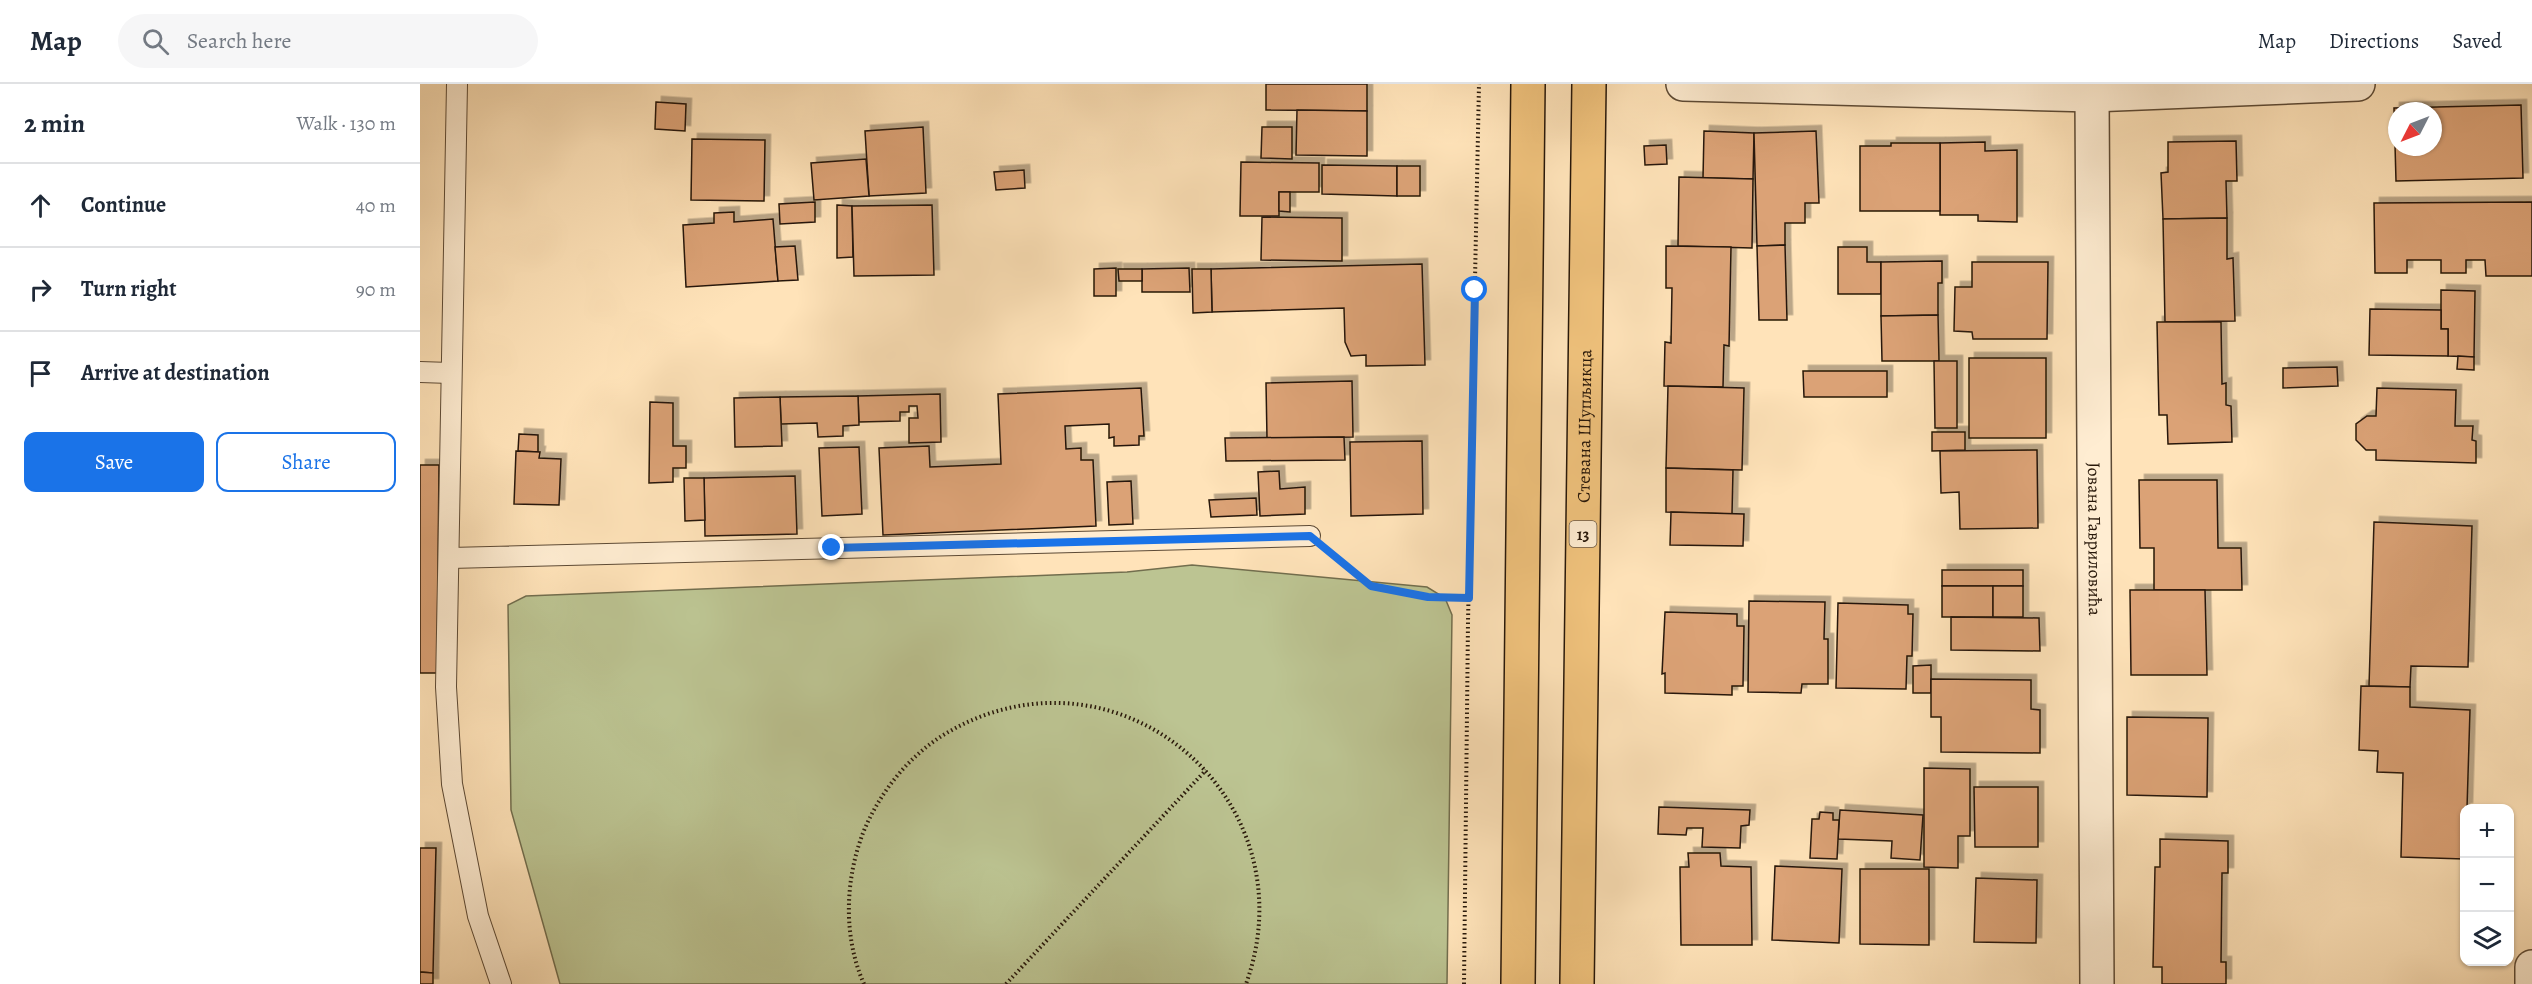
<!DOCTYPE html>
<html lang="en">
<head>
<meta charset="utf-8">
<style>
	:root { --surface:#fff; --page:#f6f6f7; --text:#1f2937; --muted:#747a83; --line:#e0e1e3; --accent:#1a73e8 }
	body { margin:0; font-family:Alegreya,serif; background:var(--page); color:var(--text) }
	.controls { position:absolute; right:18px; bottom:18px; display:grid; overflow:hidden; border-radius:12px; box-shadow:0 2px 4px #0004 }
	.controls button { width:54px; height:54px; display:grid; place-items:center; padding:0; border:0; border-bottom:2px solid var(--line); background:var(--surface); color:var(--text); font:30px sans-serif }
	.compass { position:absolute; left:1968px; top:18px; width:54px; height:54px; border-radius:50%; background:var(--surface); box-shadow:0 2px 4px #0004; rotate:228deg }
	.stop { position:absolute; width:18px; height:18px; margin:-14px; border:4px solid #1a73e8; border-radius:50%; background:#fff }
	.stop.end { background:#1a73e8; border-color:#fff; box-shadow:0 2px 6px #0008 }
	.list { margin:0; padding:0; list-style:none }
	h2 { display:flex; justify-content:space-between; align-items:center; height:78px; margin:0; padding:0 24px; font-size:26px }
	h2 small { font-size:20px; font-weight:400; color:var(--muted) }
	.list li { display:grid; grid-template-columns:39px 1fr auto; gap:18px; align-items:center; box-sizing:border-box; height:84px; padding:0 24px; border-top:2px solid var(--line) }
	.list b { display:block; font-size:22px; white-space:nowrap }
	.list em { font-size:20px; font-style:normal; color:var(--muted) }
	.actions { display:flex; gap:12px; padding:18px 24px }
	.actions a { flex:1; padding:14px 0; border:2px solid var(--accent); border-radius:12px; text-align:center; font-size:21px; color:var(--accent) }
	.actions .main { background:var(--accent); color:#fff }
	.icon { flex:none; width:33px; height:33px; fill:none; stroke:currentColor; stroke-width:2; stroke-linecap:round; stroke-linejoin:round }
	.map { position:relative; flex:none; width:2112px; height:900px; overflow:hidden }
	header { display:flex; align-items:center; gap:36px; box-sizing:border-box; height:84px; padding:0 30px; background:var(--surface); border-bottom:2px solid var(--line) }
	header strong { font-size:28px }
	nav { display:flex; gap:33px; margin-inline-start:auto; font-size:21px }
	.search { width:420px; height:54px; background:var(--page); display:flex; align-items:center; gap:15px; box-sizing:border-box; padding:0 21px; border-radius:33px; color:var(--muted); font-size:22px }
	main { display:flex }
	aside { flex:1; background:var(--surface) }
	.map>svg:first-child { display:block }
</style>
</head>
<body>
<header>
<strong>Map</strong>
<div class="search"><svg class="icon" aria-label="search" viewBox="0 0 24 24"><circle cx="10" cy="10" r="6"/><path d="M15 15l6 6"/></svg>Search here</div>
<nav><a>Map</a><a>Directions</a><a>Saved</a></nav>
</header>
<main>
<aside>
<h2>2 min<small>Walk · 130 m</small></h2>
<ul class="list">
<li><svg class="icon" aria-label="ahead" viewBox="0 0 24 24"><path d="M12 20V5M6 11l6-6 6 6"/></svg><div><b>Continue</b></div><em>40 m</em></li>
<li><svg class="icon" aria-label="right" viewBox="0 0 24 24"><path d="M7 20v-9h11M14 6l5 5-5 5"/></svg><div><b>Turn right</b></div><em>90 m</em></li>
<li><svg class="icon" aria-label="arrive" viewBox="0 0 24 24"><path d="M6 21V4h12l-3 4 3 4H6"/></svg><div><b>Arrive at destination</b></div></li>
</ul>
<div class="actions"><a class="main">Save</a><a>Share</a></div>
</aside>
<div class="map">
<svg width="2112" height="900" viewBox="0 0 2112 900">
	<defs>
		<filter id="shadow"><feDropShadow dx="5.5" dy="-5.5" stdDeviation="0" flood-color="#0004"/></filter>
	</defs>
	<rect width="100%" height="100%" fill="#ffe3b9"/>
	<filter id="stains"><feTurbulence type="fractalNoise" baseFrequency=".00333" numOctaves="4"/><feColorMatrix values="0 0 0 0 .2 0 0 0 0 .09 0 0 0 0 .02 0 0 0 .5 -.17"/></filter>
	<radialGradient id="worn" r=".72"><stop offset=".6" stop-color="#630" stop-opacity="0"/><stop offset="1" stop-color="#630" stop-opacity=".3"/></radialGradient>
	<polygon fill="#bcc492" stroke="#726e4e" stroke-width="1.5" points="772,481 1007,503 1025,514 1032,531 1027,900 140,900 91,726 88,521 106,512 707,488"/>
	<g fill="#dba276" stroke="#271709" stroke-width="1.5" fill-rule="evenodd" filter="url(#shadow)">
		<polygon points="846,0 947,0 947,27 846,26"/>
		<polygon points="236,18 266,20 265,47 235,45"/>
		<path d="M2101,21L2103,94L1976,97L1974,24ZM1977,27H2013V63H1977Z"/>
		<polygon points="877,26 947,27 947,72 876,71"/>
		<polygon points="503,43 506,109 449,112 445,47"/>
		<polygon points="842,43 872,43 872,75 841,74"/>
		<polygon points="1284,47 1334,49 1333,95 1283,94"/>
		<polygon points="1396,47 1399,119 1385,119 1385,139 1365,139 1365,161 1337,162 1334,49"/>
		<polygon points="272,55 345,56 344,117 271,116"/>
		<polygon points="1816,57 1817,97 1806,97 1807,134 1743,135 1741,89 1748,88 1748,58"/>
		<polygon points="1565,58 1565,67 1597,66 1597,138 1558,137 1558,131 1520,131 1520,59"/>
		<polygon points="1471,59 1520,59 1520,127 1440,127 1440,62 1471,62"/>
		<polygon points="1246,61 1247,80 1225,81 1224,62"/>
		<polygon points="446,75 449,112 394,116 391,79"/>
		<polygon points="821,78 899,79 899,108 859,108 859,132 820,132"/>
		<polygon points="902,81 977,82 977,112 902,110"/>
		<rect x="977" y="82" width="23" height="30"/>
		<polygon points="604,86 605,104 576,106 574,88"/>
		<polygon points="1259,93 1333,95 1332,164 1258,162"/>
		<polygon points="859,108 870,108 870,128 859,127"/>
		<polygon points="395,118 395,138 360,140 359,120"/>
		<polygon points="2112,118 2112,192 2066,192 2065,176 2046,176 2046,189 2021,189 2021,176 1987,176 1987,189 1955,189 1954,119"/>
		<polygon points="417,121 432,122 433,173 417,174"/>
		<polygon points="512,121 514,191 434,192 432,122"/>
		<polygon points="314,128 314,138 353,135 358,197 266,203 263,141 294,139 294,129"/>
		<polygon points="842,133 922,134 922,177 841,176"/>
		<polygon points="1807,134 1807,175 1813,174 1815,237 1745,238 1743,135"/>
		<polygon points="1365,161 1367,236 1339,236 1337,162"/>
		<polygon points="375,162 378,196 358,197 355,163"/>
		<polygon points="1246,162 1311,163 1309,262 1304,261 1303,303 1244,302 1245,258 1251,259 1252,204 1246,204"/>
		<polygon points="1418,163 1447,163 1447,178 1461,178 1461,210 1418,210"/>
		<polygon points="1522,177 1522,199 1518,199 1518,231 1461,232 1461,178"/>
		<polygon points="1552,178 1628,178 1627,255 1553,255 1552,248 1534,247 1535,203 1552,203"/>
		<polygon points="1002,180 1005,281 946,282 946,271 931,272 925,258 924,224 792,228 791,185"/>
		<polygon points="696,184 696,212 674,212 674,185"/>
		<polygon points="769,184 770,208 722,208 722,185"/>
		<polygon points="698,185 722,185 722,197 699,197"/>
		<polygon points="772,185 791,185 792,228 773,229"/>
		<polygon points="2021,206 2055,207 2054,273 2028,272 2028,245 2021,245"/>
		<polygon points="1950,225 2021,226 2021,245 2028,245 2028,272 1949,271"/>
		<polygon points="1518,231 1519,277 1462,277 1461,232"/>
		<polygon points="1737,238 1801,238 1802,300 1806,299 1806,321 1811,322 1812,358 1748,360 1747,331 1739,331"/>
		<polygon points="2038,272 2054,273 2054,286 2037,285"/>
		<rect x="1549" y="274" width="77" height="80"/>
		<polygon points="1514,277 1537,277 1537,344 1515,344"/>
		<polygon points="1917,283 1918,302 1863,304 1863,284"/>
		<polygon points="1383,287 1467,287 1467,313 1384,313"/>
		<polygon points="932,297 933,353 847,354 846,299"/>
		<polygon points="1248,302 1324,304 1322,386 1246,384"/>
		<polygon points="721,304 724,352 719,352 719,361 694,362 694,353 689,354 689,340 645,342 646,365 661,364 661,376 673,376 676,442 463,451 459,364 509,362 510,383 581,380 578,310"/>
		<polygon points="1957,304 2036,306 2035,342 2053,342 2052,356 2056,357 2056,379 1956,376 1956,366 1946,366 1936,356 1936,340 1947,332 1956,332"/>
		<polygon points="520,310 521,358 489,359 489,334 498,334 497,322 489,322 489,328 480,328 480,337 439,338 438,312"/>
		<polygon points="438,312 439,341 423,342 423,352 398,353 397,339 361,340 360,313"/>
		<polygon points="360,313 362,362 315,363 314,314"/>
		<polygon points="230,318 253,319 253,362 266,362 266,384 253,384 253,398 229,399"/>
		<polygon points="1512,348 1545,348 1545,366 1512,367"/>
		<polygon points="99,350 118,351 118,368 98,367"/>
		<polygon points="924,353 925,376 806,377 805,354"/>
		<polygon points="1002,357 1003,430 931,432 930,358"/>
		<polygon points="439,363 442,430 402,432 399,364"/>
		<polygon points="1617,366 1618,444 1540,445 1539,408 1521,409 1520,367"/>
		<polygon points="96,367 120,368 119,374 141,375 139,421 94,420"/>
		<polygon points="0,381 19,381 17,589 0,589"/>
		<polygon points="1246,384 1313,386 1312,430 1246,428"/>
		<polygon points="859,387 860,405 885,403 885,430 840,432 838,388"/>
		<polygon points="375,392 377,450 285,452 284,394"/>
		<polygon points="264,394 284,394 285,436 265,437"/>
		<polygon points="1719,396 1797,396 1798,464 1821,464 1822,506 1734,506 1734,464 1720,464"/>
		<polygon points="711,397 713,440 689,441 687,398"/>
		<polygon points="836,414 837,431 791,433 789,416"/>
		<polygon points="1251,428 1324,430 1323,462 1250,461"/>
		<polygon points="1954,438 2052,442 2048,583 1991,582 1990,603 1949,602"/>
		<rect x="1522" y="486" width="81" height="16"/>
		<rect x="1522" y="502" width="51" height="31"/>
		<rect x="1573" y="502" width="30" height="31"/>
		<polygon points="1710,506 1785,506 1787,591 1711,591"/>
		<polygon points="1329,517 1405,518 1404,555 1408,555 1408,600 1382,600 1381,609 1328,608"/>
		<polygon points="1418,519 1488,521 1488,530 1493,530 1492,572 1487,572 1486,605 1416,604"/>
		<polygon points="1245,528 1317,530 1317,542 1324,542 1323,602 1312,602 1312,611 1245,609 1245,589 1242,590"/>
		<polygon points="1531,533 1619,534 1620,567 1531,566"/>
		<polygon points="1511,581 1511,609 1493,609 1493,582"/>
		<polygon points="1511,595 1611,596 1611,625 1620,626 1620,669 1521,668 1521,633 1511,633"/>
		<polygon points="1941,602 1990,603 1990,623 2050,626 2047,724 2044,724 2044,775 1981,773 1983,689 1957,688 1958,667 1939,666"/>
		<polygon points="1707,633 1788,634 1787,713 1707,711"/>
		<polygon points="1504,684 1550,685 1550,752 1538,752 1538,784 1504,783"/>
		<polygon points="1554,703 1618,703 1618,763 1555,763"/>
		<polygon points="1239,723 1330,726 1329,741 1321,742 1320,764 1282,763 1283,744 1267,744 1266,751 1238,750"/>
		<polygon points="1420,726 1503,731 1500,776 1471,774 1472,757 1418,755"/>
		<polygon points="1400,728 1413,729 1413,736 1419,736 1417,775 1390,774 1392,735 1399,735"/>
		<polygon points="1740,755 1808,757 1808,789 1802,789 1801,878 1806,878 1806,900 1742,900 1742,883 1733,883 1735,783 1740,783"/>
		<polygon points="0,764 16,764 13,889 0,888"/>
		<polygon points="1268,769 1300,769 1301,782 1331,783 1332,861 1261,861 1260,783 1269,783"/>
		<polygon points="1355,782 1422,785 1419,859 1352,856"/>
		<polygon points="1440,785 1509,785 1509,861 1440,860"/>
		<polygon points="1556,794 1617,796 1616,859 1554,858"/>
		<polygon points="0,888 13,889 13,900 0,900"/>
	</g>
	<g fill="none" stroke-linecap="round" stroke-linejoin="round">
		<defs>
			<g id="lane">
				<polyline points="37,0 26,603 32,700 58,832 81,900"/>
				<polyline points="0,288 30,289"/>
				<polyline points="30,474 890,452"/>
			</g>
			<g id="street">
				<polyline points="1263,0 1672,11 1938,0"/>
				<path id="s1" d="M1672,11L1677,900"/>
				<polyline points="2112,900 2112,883"/>
			</g>
			<g id="primary">
				<polyline points="1098,900 1108,0"/>
				<path id="s2" d="M1157,900L1169,0"/>
			</g>
		</defs>
		<use href="#lane" stroke="#5d4a35" stroke-width="22"/>
		<use href="#street" stroke="#5d4a35" stroke-width="36"/>
		<use href="#primary" stroke="#271709" stroke-width="36"/>
		<g stroke="#271709" stroke-width="4" stroke-dasharray="1.5 3" stroke-linecap="butt">
			<polyline points="917,474 951,502 1008,513 1049,514"/>
			<path d="M444,900C423,853 425,796 443,749C460,707 491,669 530,647C701,551 892,717 826,900"/>
			<polyline points="586,900 786,686"/>
			<polyline points="1044,900 1048,538 1059,0"/>
		</g>
		<use href="#lane" stroke="#ffedd2" stroke-width="20"/>
		<use href="#street" stroke="#ffedd2" stroke-width="33"/>
		<use href="#primary" stroke="#f0c27c" stroke-width="33"/>
	</g>
	<g fill="none" stroke-linecap="round" stroke-linejoin="round">
		<polyline stroke="#1a73e8" stroke-width="8" points="412,464 890,452 951,502 1008,513 1049,514 1055,206"/>
	</g>
	<g text-anchor="middle" stroke-width="4.5" stroke-linejoin="round" paint-order="stroke">
		<rect fill="#ffedd2" stroke="#685745" stroke-width="1.5" x="1149.5" y="437" width="27" height="26" rx="4.5"/>
		<g font-size="16" font-weight="bold" fill="#271709">
			<text x="1163" y="456">13</text>
		</g>
		<g font-size="18" fill="#271709" stroke="#ffedd2">
			<text dy="6" stroke="none"><textPath href="#s2" startOffset="558">Стевана Шупљикца</textPath></text>
			<text dy="6" stroke="none"><textPath href="#s1" startOffset="444">Јована Гавриловића</textPath></text>
		</g>
	</g>
	<rect width="100%" height="100%" filter="url(#stains)"/>
	<rect width="100%" height="100%" fill="url(#worn)"/>
</svg>
<div class="controls">
<button>+</button>
<button>−</button>
<button><svg class="icon" aria-label="layers" viewBox="0 0 24 24"><path d="M12 4l9 5-9 5-9-5zM3 14l9 5 9-5"/></svg></button>
</div>
<svg class="compass" viewBox="-18 -18 36 36"><path d="M0-13l5 13h-10z" fill="#e53935"/><path d="M0 13l5-13h-10z" fill="#747a83"/></svg>
<div class="stop" style="left:1055px;top:206px"></div>
<div class="stop end" style="left:412px;top:464px"></div>
</div>
</main>
</body>
</html>
